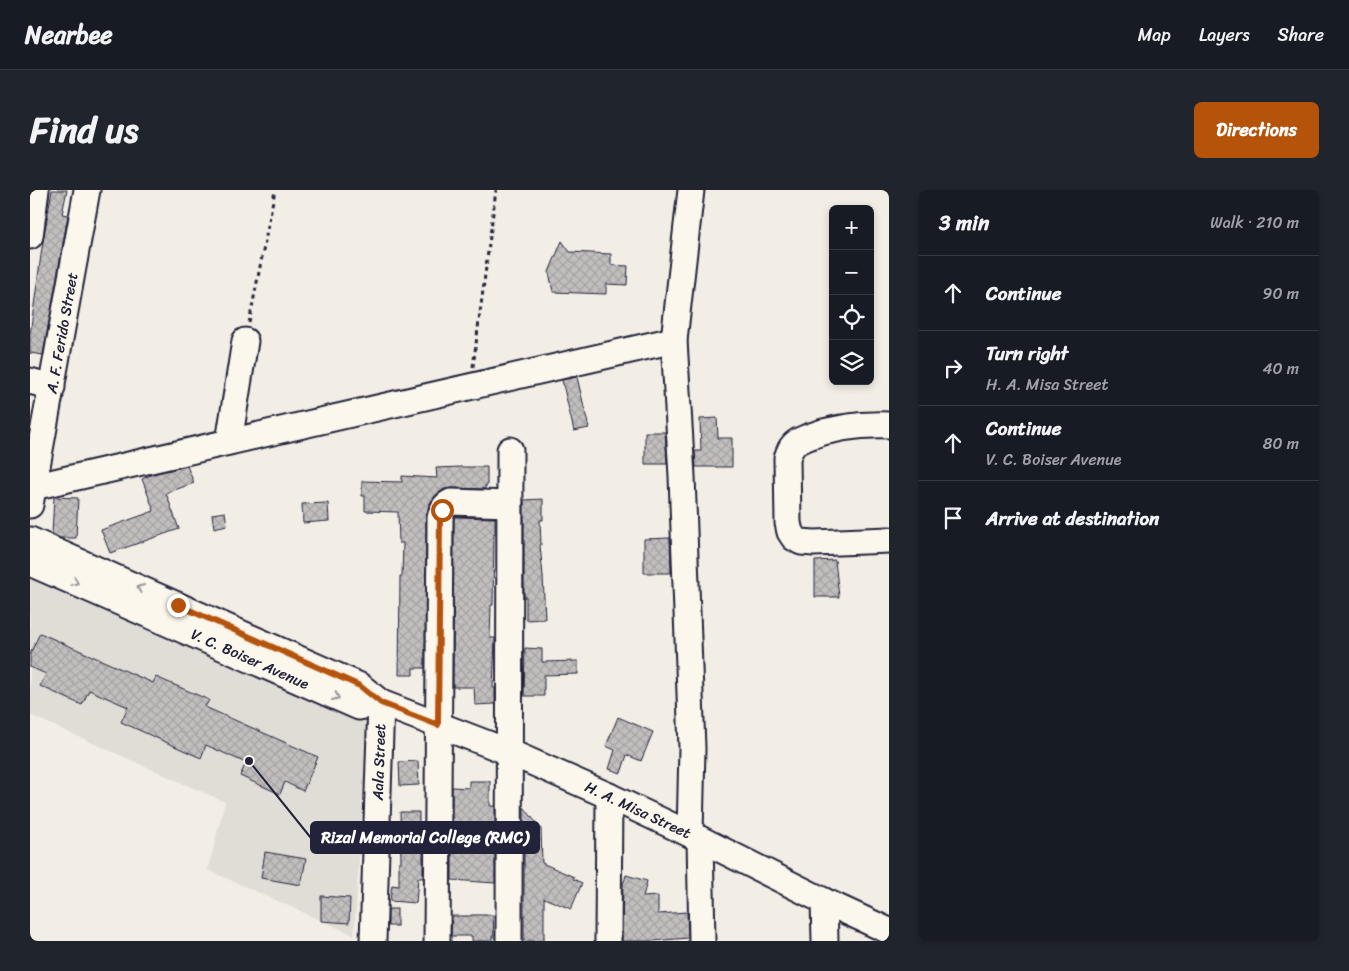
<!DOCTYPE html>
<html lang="en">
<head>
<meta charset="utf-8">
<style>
	:root { --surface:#171b24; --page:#20242c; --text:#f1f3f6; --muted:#9ea1a6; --line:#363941; --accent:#b45309 }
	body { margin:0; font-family:Sriracha,sans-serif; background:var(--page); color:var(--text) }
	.controls { position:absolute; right:15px; top:15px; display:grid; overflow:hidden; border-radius:8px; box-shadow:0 2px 8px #0003 }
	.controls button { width:45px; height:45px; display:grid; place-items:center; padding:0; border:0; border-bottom:1px solid var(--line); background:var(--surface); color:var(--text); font:25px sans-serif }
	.stop { position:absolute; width:15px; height:15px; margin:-11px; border:4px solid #b45309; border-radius:50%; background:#fff }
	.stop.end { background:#b45309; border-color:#fff; box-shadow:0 1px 5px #0008 }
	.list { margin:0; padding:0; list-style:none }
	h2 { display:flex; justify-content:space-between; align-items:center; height:65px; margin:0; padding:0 20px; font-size:21px }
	h2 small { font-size:16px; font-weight:400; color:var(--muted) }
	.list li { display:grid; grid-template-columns:32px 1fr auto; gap:15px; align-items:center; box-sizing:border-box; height:75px; padding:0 20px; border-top:1px solid var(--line) }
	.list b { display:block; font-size:19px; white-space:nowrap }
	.list p { margin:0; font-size:16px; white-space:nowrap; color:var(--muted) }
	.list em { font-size:16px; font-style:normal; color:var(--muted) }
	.icon { flex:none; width:28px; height:28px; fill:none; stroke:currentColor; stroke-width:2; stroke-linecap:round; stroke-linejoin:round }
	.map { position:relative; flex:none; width:859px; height:751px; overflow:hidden; border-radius:8px }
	header { display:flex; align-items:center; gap:30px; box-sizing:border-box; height:70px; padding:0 25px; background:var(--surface); border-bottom:1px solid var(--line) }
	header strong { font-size:24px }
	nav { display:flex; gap:28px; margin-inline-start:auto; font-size:18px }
	.intro { display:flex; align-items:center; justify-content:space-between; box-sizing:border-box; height:120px; padding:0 30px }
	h1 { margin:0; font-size:35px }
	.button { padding:12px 22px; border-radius:8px; background:var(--accent); color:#fff; font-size:18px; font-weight:700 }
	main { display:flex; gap:30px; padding:0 30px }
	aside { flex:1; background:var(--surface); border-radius:8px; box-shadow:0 2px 8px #0003 }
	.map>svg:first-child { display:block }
</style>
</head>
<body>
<header>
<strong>Nearbee</strong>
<nav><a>Map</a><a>Layers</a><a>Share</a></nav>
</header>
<div class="intro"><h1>Find us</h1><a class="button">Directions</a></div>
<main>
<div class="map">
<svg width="859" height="751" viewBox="0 0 859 751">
	<defs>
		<pattern id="building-cross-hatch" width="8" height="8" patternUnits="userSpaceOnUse" patternTransform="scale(1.25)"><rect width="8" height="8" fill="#c2bebe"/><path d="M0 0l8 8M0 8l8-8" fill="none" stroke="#a6a3a4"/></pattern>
	</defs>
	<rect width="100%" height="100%" fill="#f2eee5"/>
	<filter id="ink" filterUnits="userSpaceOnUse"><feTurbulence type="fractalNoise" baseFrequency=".02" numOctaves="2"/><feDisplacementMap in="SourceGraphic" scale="10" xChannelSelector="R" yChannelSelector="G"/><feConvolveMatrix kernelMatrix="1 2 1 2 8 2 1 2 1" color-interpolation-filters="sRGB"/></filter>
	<g filter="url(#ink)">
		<polygon fill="#e0dcd6" points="0,386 338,529 324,745 178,680 195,612 0,525"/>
		<g fill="url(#building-cross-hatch)" stroke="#22223b">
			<polygon points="22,0 37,0 32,24 38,25 13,165 0,163 0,144 13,51"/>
			<polygon points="532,51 540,62 581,64 581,75 598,76 597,95 576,94 576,104 523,102 519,82"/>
			<polygon points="547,187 559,238 544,241 532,190"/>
			<polygon points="687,228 688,248 702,248 702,277 666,277 665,261 671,261 670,229"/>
			<polygon points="615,242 635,242 637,274 615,274"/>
			<polygon points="157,276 164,293 136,303 149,339 80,363 71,340 124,321 112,289 123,284"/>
			<polygon points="431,277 457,277 457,296 455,296 455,299 422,298 414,299 406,305 399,315 396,328 395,478 383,478 383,485 369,485 370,386 372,386 373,353 369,353 368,322 335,321 335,306 332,306 332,291 372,292 372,286 407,288 406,278"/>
			<polygon points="24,307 48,308 46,348 30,348 22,344"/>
			<polygon points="513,309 513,330 510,330 511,355 510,355 513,386 515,429 496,430 496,407 494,407 494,310"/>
			<polygon points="298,313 299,331 273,333 272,314"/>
			<polygon points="195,322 197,335 184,338 182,324"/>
			<polygon points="425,327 465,328 465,344 464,344 463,415 461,415 460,448 465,448 463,498 465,498 465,514 445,515 444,497 423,497 424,330"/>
			<polygon points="640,348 641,383 614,383 614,349"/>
			<polygon points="805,370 809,407 785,407 785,371"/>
			<polygon points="10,443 123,493 126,487 179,510 175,517 288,567 273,601 255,592 250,604 210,586 216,573 176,555 171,568 91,532 98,517 59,500 52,515 10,496 16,484 0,477 0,464"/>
			<polygon points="495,458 512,459 512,472 548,471 548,484 514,485 514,506 494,506"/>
			<polygon points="588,527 623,542 611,571 597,565 591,583 579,579 585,560 576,556"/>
			<polygon points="388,571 389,595 370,596 369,572"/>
			<polygon points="439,591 460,591 460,616 465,616 465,693 422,690 422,597 439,598"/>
			<polygon points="494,617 511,639 512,673 544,687 543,689 552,693 541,719 514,708 514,751 494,751"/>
			<polygon points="370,622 389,622 389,649 393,649 393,688 388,688 386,713 360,711 362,695 369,696 369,672 371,672"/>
			<polygon points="235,662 276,669 271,695 231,688"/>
			<polygon points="596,685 617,691 613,707 628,706 628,724 657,722 658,748 623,751 592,751 593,692 594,692"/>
			<polygon points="291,706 320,708 319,733 291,731"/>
			<rect x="358" y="719" width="9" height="17"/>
			<polygon points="441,725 463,725 464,746 462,746 462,751 442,751 442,746 421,746 422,726 441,726"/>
		</g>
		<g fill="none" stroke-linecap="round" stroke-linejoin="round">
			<defs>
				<g id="minor">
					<polyline points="0,46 6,0"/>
					<polyline points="0,191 22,197"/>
					<path d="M859,235C832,234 803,238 778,247C774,249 769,250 767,252C761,256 759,262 757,268L758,333L760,342L764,348L771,352L784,353L859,350"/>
					<polyline points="199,252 215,151"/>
					<polyline points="3,297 644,150"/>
					<polyline points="0,315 57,0"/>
					<polyline points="0,350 330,496 351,513 479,562 579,606 670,649 794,711 859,741"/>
					<polyline points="0,373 329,517 351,513"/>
					<polyline points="660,644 662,558 652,286 644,150 661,0"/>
					<polyline points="670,649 672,751"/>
					<polyline points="794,711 795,751"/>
					<polyline points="343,751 351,513"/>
					<path d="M407,751L410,328C412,321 413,316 421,312L479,314"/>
					<polyline points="479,751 480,260"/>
					<polyline points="578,751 579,606"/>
				</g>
			</defs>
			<use href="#minor" stroke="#22223b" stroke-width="29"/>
			<g stroke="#22223b" stroke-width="3" stroke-dasharray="4 4" stroke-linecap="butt">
				<polyline points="219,133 245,0"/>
				<polyline points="443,177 466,0"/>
			</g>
			<use href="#minor" stroke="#fbf7ec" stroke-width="25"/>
		</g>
		<defs><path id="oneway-chevron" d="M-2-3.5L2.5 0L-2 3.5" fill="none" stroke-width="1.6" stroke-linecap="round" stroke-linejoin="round" transform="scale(1.25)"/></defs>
		<g stroke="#99979c">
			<use href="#oneway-chevron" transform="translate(45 392) rotate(23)"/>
			<use href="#oneway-chevron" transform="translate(110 398) rotate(-156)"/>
			<use href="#oneway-chevron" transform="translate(306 507) rotate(24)"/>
		</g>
	</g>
	<g fill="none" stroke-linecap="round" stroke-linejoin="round" filter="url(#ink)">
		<polyline stroke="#b45309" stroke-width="6" points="148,415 330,496 351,513 408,535 410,328 412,320"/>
	</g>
	<g text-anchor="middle" stroke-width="4" stroke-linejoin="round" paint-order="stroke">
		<g font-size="15" fill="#22223b" stroke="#fbf7ec">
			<text transform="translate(32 143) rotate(-80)" y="5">A. F. Ferido Street</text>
			<text transform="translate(220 469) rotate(24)" y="5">V. C. Boiser Avenue</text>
			<text transform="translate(349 572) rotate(-88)" y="5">Aala Street</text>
			<text transform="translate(608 620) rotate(25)" y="5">H. A. Misa Street</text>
		</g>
	</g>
	<path fill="none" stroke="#22223b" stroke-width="2" d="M219 571L281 648"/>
	<circle fill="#22223b" stroke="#fbf7ec" stroke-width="2" cx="219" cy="571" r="5"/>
	<rect fill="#22223b" stroke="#22223b" stroke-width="2" x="281" y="632" width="228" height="31" rx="5"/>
	<g font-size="16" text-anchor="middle" font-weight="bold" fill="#fff">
		<text x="395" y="653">Rizal Memorial College (RMC)</text>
	</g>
</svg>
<div class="controls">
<button>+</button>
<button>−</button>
<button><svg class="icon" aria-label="locate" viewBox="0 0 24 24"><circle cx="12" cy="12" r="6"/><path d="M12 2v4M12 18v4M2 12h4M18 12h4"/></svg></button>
<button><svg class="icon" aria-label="layers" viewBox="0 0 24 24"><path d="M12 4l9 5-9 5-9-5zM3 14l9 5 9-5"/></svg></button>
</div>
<div class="stop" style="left:412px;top:320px"></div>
<div class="stop end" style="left:148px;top:415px"></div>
</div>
<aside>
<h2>3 min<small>Walk · 210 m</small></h2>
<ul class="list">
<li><svg class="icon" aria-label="ahead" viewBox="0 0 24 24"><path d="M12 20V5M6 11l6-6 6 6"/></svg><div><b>Continue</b></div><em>90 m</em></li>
<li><svg class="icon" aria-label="right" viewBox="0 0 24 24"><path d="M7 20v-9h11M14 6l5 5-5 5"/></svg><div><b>Turn right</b><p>H. A. Misa Street</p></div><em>40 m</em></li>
<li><svg class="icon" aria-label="ahead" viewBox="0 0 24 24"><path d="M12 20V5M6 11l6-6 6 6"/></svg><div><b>Continue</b><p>V. C. Boiser Avenue</p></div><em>80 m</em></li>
<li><svg class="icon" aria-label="arrive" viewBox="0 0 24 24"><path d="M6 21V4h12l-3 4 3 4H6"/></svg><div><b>Arrive at destination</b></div></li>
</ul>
</aside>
</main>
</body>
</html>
